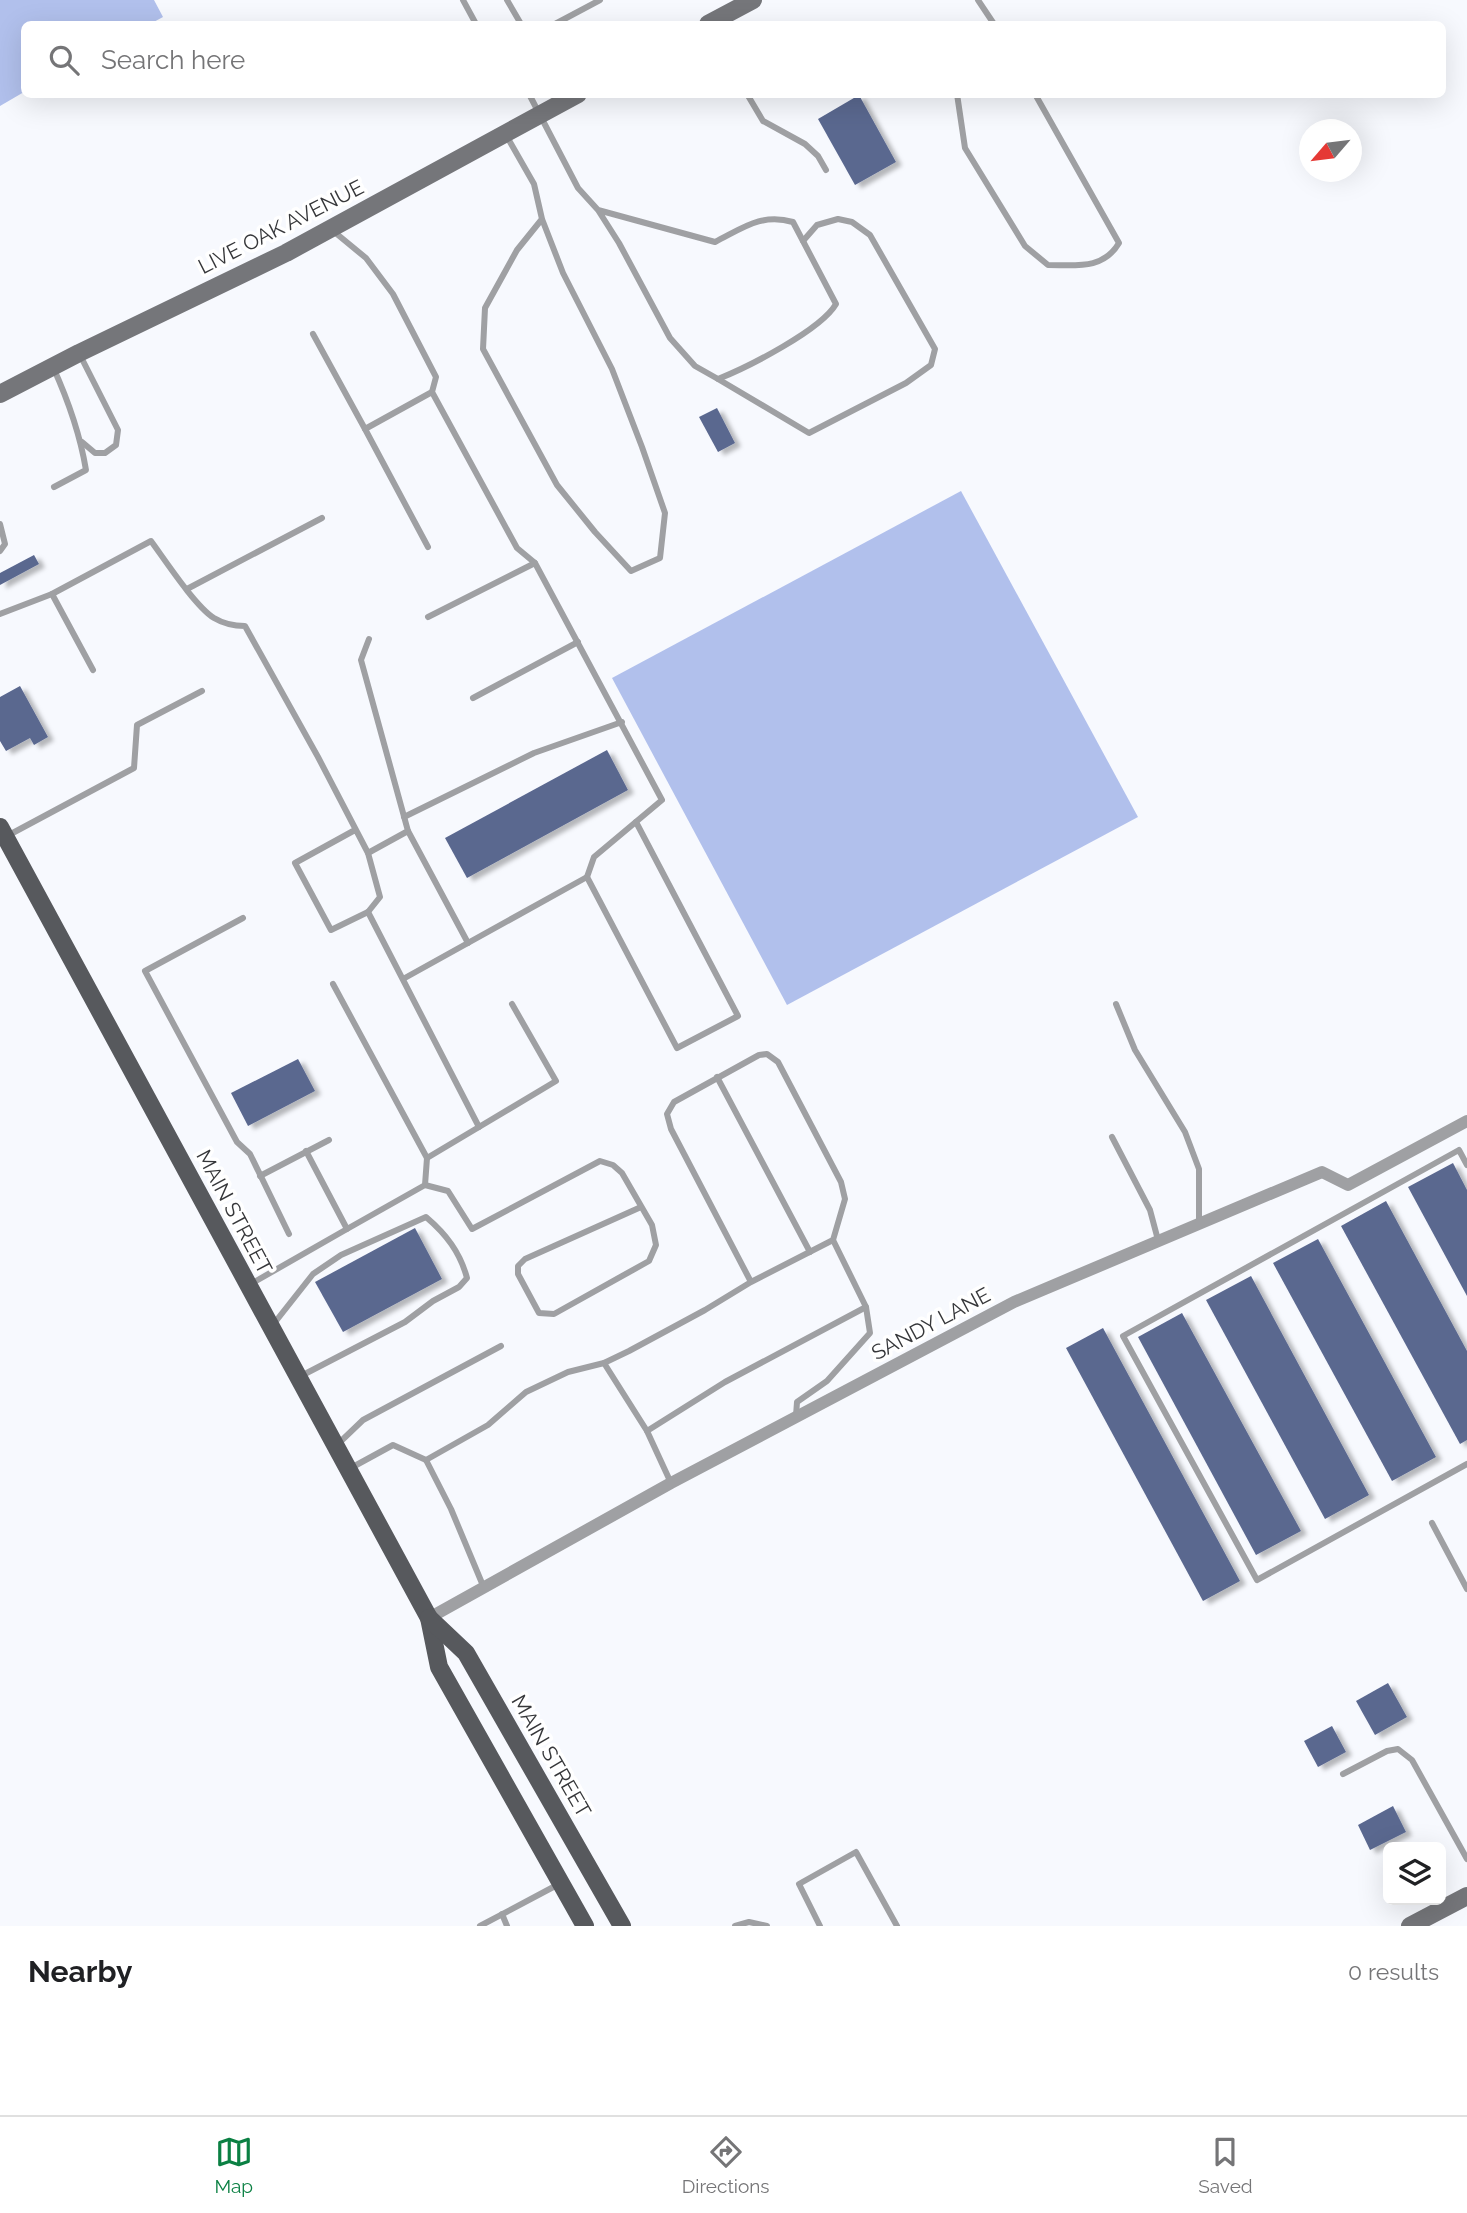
<!DOCTYPE html>
<html lang="en">
<head>
<meta charset="utf-8">
<style>
	:root { --surface:#fff; --page:#f2f2f2; --text:#202124; --muted:#757577; --line:#e0e0e0; --accent:#0b8043 }
	body { margin:0; font-family:Raleway,sans-serif; background:var(--page); color:var(--text) }
	.controls { position:absolute; right:21px; bottom:21px; display:grid; overflow:hidden; border-radius:10px; box-shadow:0 7px 28px #0002 }
	.controls button { width:63px; height:63px; display:grid; place-items:center; padding:0; border:0; border-bottom:2px solid var(--line); background:var(--surface); color:var(--text); font:35px sans-serif }
	.compass { position:absolute; left:1299px; top:119px; width:63px; height:63px; border-radius:50%; background:var(--surface); box-shadow:0 7px 28px #0002; rotate:242deg }
	.list { margin:0; padding:0; list-style:none }
	h2 { display:flex; justify-content:space-between; align-items:center; height:91px; margin:0; padding:0 28px; font-size:30px }
	h2 small { font-size:23px; font-weight:400; color:var(--muted) }
	.icon { flex:none; width:38px; height:38px; fill:none; stroke:currentColor; stroke-width:2; stroke-linecap:round; stroke-linejoin:round }
	.map { position:relative; flex:none; width:1467px; height:1926px; overflow:hidden }
	.search { position:absolute; background:var(--surface); box-shadow:0 7px 28px #0002; left:21px; right:21px; top:21px; height:77px; display:flex; align-items:center; gap:18px; box-sizing:border-box; padding:0 24px; border-radius:10px; color:var(--muted); font-size:26px }
	.sheet { height:189px; background:var(--surface) }
	nav { display:flex; justify-content:space-around; align-items:center; box-sizing:border-box; height:98px; border-top:2px solid var(--line); background:var(--surface); font-size:19px; color:var(--muted) }
	nav a { display:grid; justify-items:center; gap:4px }
	nav .on { color:var(--accent) }
	.map>svg:first-child { display:block }
</style>
</head>
<body>
<div class="map">
<svg width="1467" height="1926" viewBox="0 0 1467 1926">
	<defs>
		<filter id="shadow"><feDropShadow dx="6" dy="3.5" stdDeviation="2" flood-color="#0004"/></filter>
	</defs>
	<rect width="100%" height="100%" fill="#f7f9fe"/>
	<g fill="#b1c0ec">
		<polygon points="0,0 154,0 163,17 150,24 24,24 24,92 0,106"/>
		<polygon points="961,491 1138,817 787,1005 612,678"/>
	</g>
	<g fill="#5a678f" filter="url(#shadow)">
		<polygon points="859,95 896,162 855,185 818,119"/>
		<polygon points="717,408 735,443 718,452 699,417"/>
		<polygon points="34,555 39,564 0,585 0,573"/>
		<polygon points="20,686 48,737 34,745 30,738 6,751 0,741 0,697"/>
		<polygon points="607,750 628,790 467,878 445,838"/>
		<polygon points="298,1059 315,1091 248,1126 231,1093"/>
		<polygon points="1453,1163 1467,1190 1467,1296 1408,1187"/>
		<polygon points="1386,1201 1467,1351 1467,1440 1460,1444 1341,1226"/>
		<polygon points="415,1228 442,1279 343,1332 315,1282"/>
		<polygon points="1318,1239 1436,1457 1392,1481 1273,1263"/>
		<polygon points="1251,1276 1369,1495 1325,1519 1206,1300"/>
		<polygon points="1182,1313 1301,1531 1256,1555 1138,1337"/>
		<polygon points="1103,1328 1240,1581 1203,1601 1066,1348"/>
		<polygon points="1388,1683 1407,1717 1375,1735 1356,1701"/>
		<polygon points="1332,1726 1346,1752 1318,1767 1304,1741"/>
		<polygon points="1393,1806 1406,1832 1370,1850 1358,1825"/>
	</g>
	<g fill="none" stroke-linecap="round" stroke-linejoin="round">
		<g stroke="#9fa0a3" stroke-width="6">
			<polyline points="463,0 476,24"/>
			<polyline points="507,0 521,24"/>
			<polyline points="978,0 994,24"/>
			<polyline points="555,24 600,0"/>
			<path d="M529,94L578,188L598,210L619,243L670,338L695,366L718,379C748,367 821,330 836,304L793,222C761,213 743,228 715,242L598,210"/>
			<polyline points="747,94 763,121 805,144 818,156 826,170"/>
			<path d="M957,94L965,148L1025,246L1048,265C1076,265 1103,270 1119,243L1035,94"/>
			<polyline points="506,135 534,184 542,219 563,273 612,369 642,447 665,513 660,558 631,571 595,532 557,485 483,349 485,308 517,250 542,219"/>
			<polyline points="332,230 366,258 393,294 436,377 432,392 517,548 535,563 662,800 594,857 587,877 403,979"/>
			<polyline points="313,334 365,429 432,392"/>
			<polyline points="79,353 118,430 116,445 105,453 95,453 82,442"/>
			<path d="M53,367C68,400 80,434 86,470L54,487"/>
			<polyline points="718,379 809,433 906,383 931,365 935,349 870,235 852,222 838,219 817,225 803,241"/>
			<polyline points="365,429 428,547"/>
			<polyline points="0,524 5,544 0,551"/>
			<polyline points="187,589 322,518"/>
			<path d="M52,594L151,541C165,560 195,606 214,618C224,624 234,626 245,626L318,757L368,853L380,897L368,912L331,930L295,863L355,830"/>
			<polyline points="0,614 52,594 93,670"/>
			<polyline points="428,617 535,563"/>
			<polyline points="473,698 578,642"/>
			<polyline points="404,817 534,753 622,722"/>
			<polyline points="408,831 468,943"/>
			<polyline points="7,836 134,768 137,725 202,691"/>
			<polyline points="368,853 408,831 361,660 369,639"/>
			<polyline points="587,877 677,1048 738,1016 636,822"/>
			<polyline points="368,912 479,1127 556,1081 512,1004"/>
			<polyline points="243,918 145,971 237,1142 250,1154 289,1234"/>
			<polyline points="333,984 427,1158 479,1127"/>
			<polyline points="1116,1004 1135,1050 1185,1132 1199,1169 1199,1223"/>
			<polyline points="717,1077 810,1252"/>
			<polyline points="1112,1137 1150,1210 1158,1240"/>
			<polyline points="1467,1165 1459,1150 1123,1336 1257,1580 1467,1464"/>
			<polyline points="260,1176 329,1140"/>
			<polyline points="425,1185 448,1191 472,1229 600,1161 613,1165 622,1173 652,1225 656,1245 649,1261 554,1314 539,1313 518,1274 518,1266 525,1259 641,1207"/>
			<polyline points="347,1229 425,1185 427,1158"/>
			<polyline points="249,1285 347,1229 306,1151"/>
			<path d="M272,1326L313,1274L341,1255L426,1217C446,1234 460,1252 467,1278L459,1287L433,1301L405,1322L299,1377"/>
			<polyline points="604,1363 647,1431 725,1382 866,1307 833,1240"/>
			<polyline points="796,1416 797,1402 827,1381 870,1333 866,1307"/>
			<polyline points="647,1431 671,1483"/>
			<polyline points="339,1443 363,1420 501,1346"/>
			<polyline points="349,1469 393,1445 426,1460"/>
			<polyline points="1432,1523 1467,1589"/>
			<polyline points="484,1588 451,1509 426,1460 488,1425 526,1392 568,1372 604,1363 629,1351 705,1310 751,1282 833,1240 845,1199 841,1182 778,1062 767,1054 759,1055 674,1102 667,1114 671,1129 751,1282"/>
			<polyline points="1343,1774 1387,1751 1398,1749 1412,1760 1467,1859"/>
			<polyline points="502,1914 507,1926"/>
			<polyline points="480,1926 559,1884"/>
			<polyline points="735,1926 749,1922 767,1926"/>
			<polyline points="820,1926 799,1884 856,1852 897,1926"/>
		</g>
		<polyline stroke="#9fa0a3" stroke-width="12" points="429,1618 671,1483 1014,1302 1322,1172 1348,1185 1467,1121"/>
		<g stroke="#75767a" stroke-width="18">
			<polyline points="708,24 753,0"/>
			<polyline points="0,394 79,353 286,253 578,94"/>
			<polyline points="1410,1926 1467,1896"/>
		</g>
		<g stroke="#57595d" stroke-width="18">
			<polyline points="0,827 429,1618 439,1667 585,1926"/>
			<polyline points="429,1618 466,1653 622,1926"/>
		</g>
	</g>
	<g text-anchor="middle" stroke-width="7" stroke-linejoin="round" paint-order="stroke">
		<g font-size="21" fill="#36373a" stroke="#fff">
			<text transform="translate(281 227) rotate(-27)" y="7">LIVE OAK AVENUE</text>
			<text transform="translate(234 1212) rotate(62)" y="7">MAIN STREET</text>
			<text transform="translate(931 1324) rotate(-28)" y="7">SANDY LANE</text>
			<text transform="translate(551 1756) rotate(60)" y="7">MAIN STREET</text>
		</g>
	</g>
</svg>
<div class="controls">
<button><svg class="icon" aria-label="layers" viewBox="0 0 24 24"><path d="M12 4l9 5-9 5-9-5zM3 14l9 5 9-5"/></svg></button>
</div>
<svg class="compass" viewBox="-18 -18 36 36"><path d="M0-13l5 13h-10z" fill="#e53935"/><path d="M0 13l5-13h-10z" fill="#757577"/></svg>
<div class="search"><svg class="icon" aria-label="search" viewBox="0 0 24 24"><circle cx="10" cy="10" r="6"/><path d="M15 15l6 6"/></svg>Search here</div>
</div>
<section class="sheet">
<h2>Nearby<small>0 results</small></h2>
<ul class="list">
</ul>
</section>
<nav>
<a class="on"><svg class="icon" aria-label="map" viewBox="0 0 24 24"><path d="M3 6l6-2 6 2 6-2v14l-6 2-6-2-6 2zM9 4v14M15 6v14"/></svg>Map</a>
<a><svg class="icon" aria-label="directions" viewBox="0 0 24 24"><path d="M12 3l9 9-9 9-9-9zM9 14v-3h6M13 9l2 2-2 2"/></svg>Directions</a>
<a><svg class="icon" aria-label="saved" viewBox="0 0 24 24"><path d="M7 4h10v16l-5-4-5 4z"/></svg>Saved</a>
</nav>
</body>
</html>
